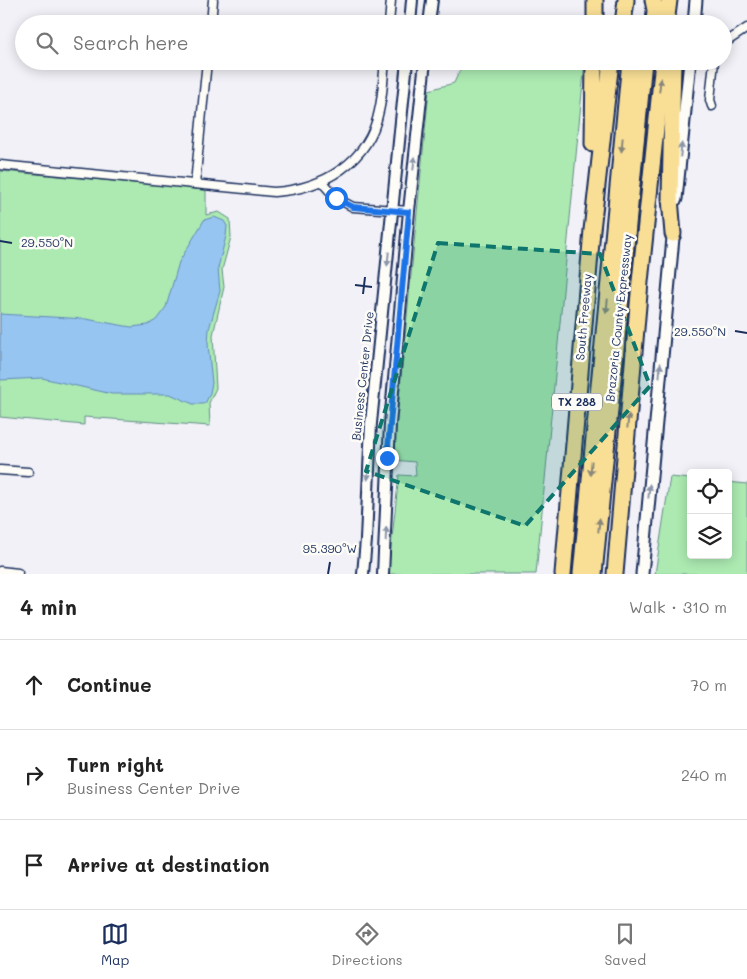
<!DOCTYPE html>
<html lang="en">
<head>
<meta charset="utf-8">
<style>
	:root { --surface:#fff; --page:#f2f2f2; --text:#222; --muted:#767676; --line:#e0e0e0; --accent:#1b2f5e }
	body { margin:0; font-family:Mali,sans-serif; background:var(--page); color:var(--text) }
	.controls { position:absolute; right:15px; bottom:15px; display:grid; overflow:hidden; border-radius:5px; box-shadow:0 2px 12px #0003 }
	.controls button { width:45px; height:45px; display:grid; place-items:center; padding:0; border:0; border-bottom:1px solid var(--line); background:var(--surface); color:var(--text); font:25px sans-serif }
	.stop { position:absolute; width:15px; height:15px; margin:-11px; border:4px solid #1a73e8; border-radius:50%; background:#fff }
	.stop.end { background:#1a73e8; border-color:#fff; box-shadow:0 1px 5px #0008 }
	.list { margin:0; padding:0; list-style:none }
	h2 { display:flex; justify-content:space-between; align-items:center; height:65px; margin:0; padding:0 20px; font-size:21px }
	h2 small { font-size:16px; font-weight:400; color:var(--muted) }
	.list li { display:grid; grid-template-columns:32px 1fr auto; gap:15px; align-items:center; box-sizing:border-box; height:90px; padding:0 20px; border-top:1px solid var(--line) }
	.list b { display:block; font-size:19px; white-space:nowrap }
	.list p { margin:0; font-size:16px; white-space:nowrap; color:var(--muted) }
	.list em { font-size:16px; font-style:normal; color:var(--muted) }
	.icon { flex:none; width:28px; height:28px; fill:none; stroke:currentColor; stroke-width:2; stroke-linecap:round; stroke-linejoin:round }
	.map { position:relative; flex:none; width:747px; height:574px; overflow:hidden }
	.search { position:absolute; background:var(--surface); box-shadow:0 2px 12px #0003; left:15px; right:15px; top:15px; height:55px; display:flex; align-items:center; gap:12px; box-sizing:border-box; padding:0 18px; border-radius:28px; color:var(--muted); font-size:19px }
	.sheet { height:335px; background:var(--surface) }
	nav { display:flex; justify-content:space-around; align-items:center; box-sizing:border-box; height:70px; border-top:1px solid var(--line); background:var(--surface); font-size:14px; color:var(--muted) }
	nav a { display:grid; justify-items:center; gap:2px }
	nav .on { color:var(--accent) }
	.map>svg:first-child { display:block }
</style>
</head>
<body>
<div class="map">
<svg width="747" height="574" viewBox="0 0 747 574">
	<rect width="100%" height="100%" fill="#f1f1f7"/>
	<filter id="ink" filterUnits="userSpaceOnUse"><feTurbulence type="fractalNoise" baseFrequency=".02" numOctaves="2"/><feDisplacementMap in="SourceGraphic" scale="10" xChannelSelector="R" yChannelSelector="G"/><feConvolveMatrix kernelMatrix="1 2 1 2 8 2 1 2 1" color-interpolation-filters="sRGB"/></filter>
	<g filter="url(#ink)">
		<g fill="#aceab1" stroke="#648c88">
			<polygon points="507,61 585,61 536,574 388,574 399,475 416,476 415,462 393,460 429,90 454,83 463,63"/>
			<polygon points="0,171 206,189 206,215 219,212 230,219 231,237 222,270 224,287 213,335 216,388 209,403 210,426 84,417 84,425 0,417"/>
			<polygon points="670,477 691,479 691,555 728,555 728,482 747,484 747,574 655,574"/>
		</g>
		<polygon fill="#95c5f0" stroke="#6489b6" points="214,217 224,221 227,226 226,236 218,268 220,291 209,329 208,344 212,383 210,393 206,402 203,404 193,404 170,394 112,394 42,378 0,380 0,314 86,319 131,327 148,325 156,320 166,307 179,262 200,227 204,220"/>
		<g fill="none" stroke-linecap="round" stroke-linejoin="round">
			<defs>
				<g id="minor">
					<polyline points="211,24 213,0"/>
					<polyline points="389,24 391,0"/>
					<polyline points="723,44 747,28"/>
					<polyline points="712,106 710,100 714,61"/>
					<path d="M0,165L274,192C323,189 369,162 379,111C383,95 383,78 385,61"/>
					<polyline points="321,181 336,198 353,207 409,211"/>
					<polyline points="195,184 207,61"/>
					<polyline points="0,470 28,472"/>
					<polyline points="0,571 18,573"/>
				</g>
				<g id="tertiary">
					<polyline points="410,24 412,0"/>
					<polyline points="429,24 432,0"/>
					<polyline points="363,574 366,540 371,423 407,61"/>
					<polyline points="383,574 390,424 409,211 425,61"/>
				</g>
				<g id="secondary">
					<polyline points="694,24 696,0"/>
					<polyline points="676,199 690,61"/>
					<polyline points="642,574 674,227"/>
				</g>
				<g id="motorway">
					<polyline points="653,0 655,10 654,24"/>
					<polyline points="595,24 595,0"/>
					<polyline points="623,24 626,0"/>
					<polyline points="666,24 669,0"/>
					<polyline points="593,144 594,61"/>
					<polyline points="673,234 670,198 673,61"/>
					<polyline points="563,574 592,230 611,61"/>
					<polyline points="581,574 630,61"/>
					<polyline points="594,574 644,61"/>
					<polyline points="615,574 640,282 663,61"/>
				</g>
			</defs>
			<use href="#minor" stroke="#1b2f5e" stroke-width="11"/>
			<use href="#tertiary" stroke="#1b2f5e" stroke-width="14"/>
			<use href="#secondary" stroke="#1b2f5e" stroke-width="15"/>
			<use href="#motorway" stroke="#1b2f5e" stroke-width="19"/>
			<use href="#minor" stroke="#fdfcf7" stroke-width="8"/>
			<use href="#tertiary" stroke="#fdfcf7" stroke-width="10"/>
			<use href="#secondary" stroke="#fdfcf7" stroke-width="11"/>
			<use href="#motorway" stroke="#f9df96" stroke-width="15"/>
		</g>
		<defs><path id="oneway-solid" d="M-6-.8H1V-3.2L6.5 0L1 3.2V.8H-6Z" transform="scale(1.25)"/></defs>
		<g fill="#8a877a">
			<use href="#oneway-solid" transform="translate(660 85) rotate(-84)"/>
			<use href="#oneway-solid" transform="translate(622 145) rotate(95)"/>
			<use href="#oneway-solid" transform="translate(607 306) rotate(96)"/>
			<use href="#oneway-solid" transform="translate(628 421) rotate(-85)"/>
			<use href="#oneway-solid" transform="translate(591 468) rotate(95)"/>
			<use href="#oneway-solid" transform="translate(599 525) rotate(-84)"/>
		</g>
		<g fill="#8c96aa">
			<use href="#oneway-solid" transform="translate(681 150) rotate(-84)"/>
			<use href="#oneway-solid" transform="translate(414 163) rotate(-84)"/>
			<use href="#oneway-solid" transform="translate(388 259) rotate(96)"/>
			<use href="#oneway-solid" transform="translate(660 370) rotate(-85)"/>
			<use href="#oneway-solid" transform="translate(368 473) rotate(92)"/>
			<use href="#oneway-solid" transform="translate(649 491) rotate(-85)"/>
			<use href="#oneway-solid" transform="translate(386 534) rotate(-87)"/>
		</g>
	</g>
	<g fill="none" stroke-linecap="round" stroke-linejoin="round" filter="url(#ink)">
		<polyline stroke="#1a73e8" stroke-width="6" points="336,198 353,207 409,212 387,458"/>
	</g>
	<path fill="#0f766e" fill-opacity="0.2" stroke="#0f766e" stroke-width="4" stroke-dasharray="10 6" stroke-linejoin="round" d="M438,243L600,254L650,386L525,526L366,471Z"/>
	<path fill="none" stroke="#1b2f5e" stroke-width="2" d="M0,241L12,243M355,285L372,287M363,294L365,277M735,331L747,333M328,574L330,562"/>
	<g text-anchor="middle" stroke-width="5" stroke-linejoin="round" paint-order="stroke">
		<rect fill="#fdfcf7" stroke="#5f6c8c" stroke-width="1" x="552" y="393.5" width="50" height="17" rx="4"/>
		<g font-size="11" font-weight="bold" fill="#1b2f5e">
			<text x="577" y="406">TX 288</text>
		</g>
		<g font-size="12" fill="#1b2f5e" stroke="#fdfcf7">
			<text transform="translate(584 317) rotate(-85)" y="4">South Freeway</text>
			<text transform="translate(619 318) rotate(-84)" y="4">Brazoria County Expressway</text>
			<text transform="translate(363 376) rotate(-84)" y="4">Business Center Drive</text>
		</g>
	</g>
	<g font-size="12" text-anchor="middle" fill="#1b2f5e" stroke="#fdfcf7" stroke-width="5" stroke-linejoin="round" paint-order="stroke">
		<text x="47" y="247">29.550°N</text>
		<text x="700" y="336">29.550°N</text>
		<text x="330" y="553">95.390°W</text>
	</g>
</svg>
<div class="controls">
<button><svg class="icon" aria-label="locate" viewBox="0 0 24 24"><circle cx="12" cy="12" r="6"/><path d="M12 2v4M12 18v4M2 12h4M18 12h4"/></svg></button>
<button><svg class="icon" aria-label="layers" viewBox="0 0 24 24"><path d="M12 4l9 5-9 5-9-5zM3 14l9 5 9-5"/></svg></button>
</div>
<div class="stop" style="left:336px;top:198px"></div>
<div class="stop end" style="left:387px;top:458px"></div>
<div class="search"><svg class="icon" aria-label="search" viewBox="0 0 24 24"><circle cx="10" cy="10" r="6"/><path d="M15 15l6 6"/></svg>Search here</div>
</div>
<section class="sheet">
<h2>4 min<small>Walk · 310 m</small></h2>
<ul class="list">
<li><svg class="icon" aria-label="ahead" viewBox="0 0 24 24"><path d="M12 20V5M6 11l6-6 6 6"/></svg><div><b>Continue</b></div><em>70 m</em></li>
<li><svg class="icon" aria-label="right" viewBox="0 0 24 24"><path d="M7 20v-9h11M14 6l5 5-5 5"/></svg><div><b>Turn right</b><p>Business Center Drive</p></div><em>240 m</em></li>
<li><svg class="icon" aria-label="arrive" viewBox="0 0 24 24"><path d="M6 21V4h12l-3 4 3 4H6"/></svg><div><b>Arrive at destination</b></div></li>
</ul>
</section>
<nav>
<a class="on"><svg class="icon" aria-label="map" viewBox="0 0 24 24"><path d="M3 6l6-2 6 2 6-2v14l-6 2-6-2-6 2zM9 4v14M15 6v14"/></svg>Map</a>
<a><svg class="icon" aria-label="directions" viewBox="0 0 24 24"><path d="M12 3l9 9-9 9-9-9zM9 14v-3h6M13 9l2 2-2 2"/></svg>Directions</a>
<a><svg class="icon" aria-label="saved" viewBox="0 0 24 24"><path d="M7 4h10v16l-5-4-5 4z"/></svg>Saved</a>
</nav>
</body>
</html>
